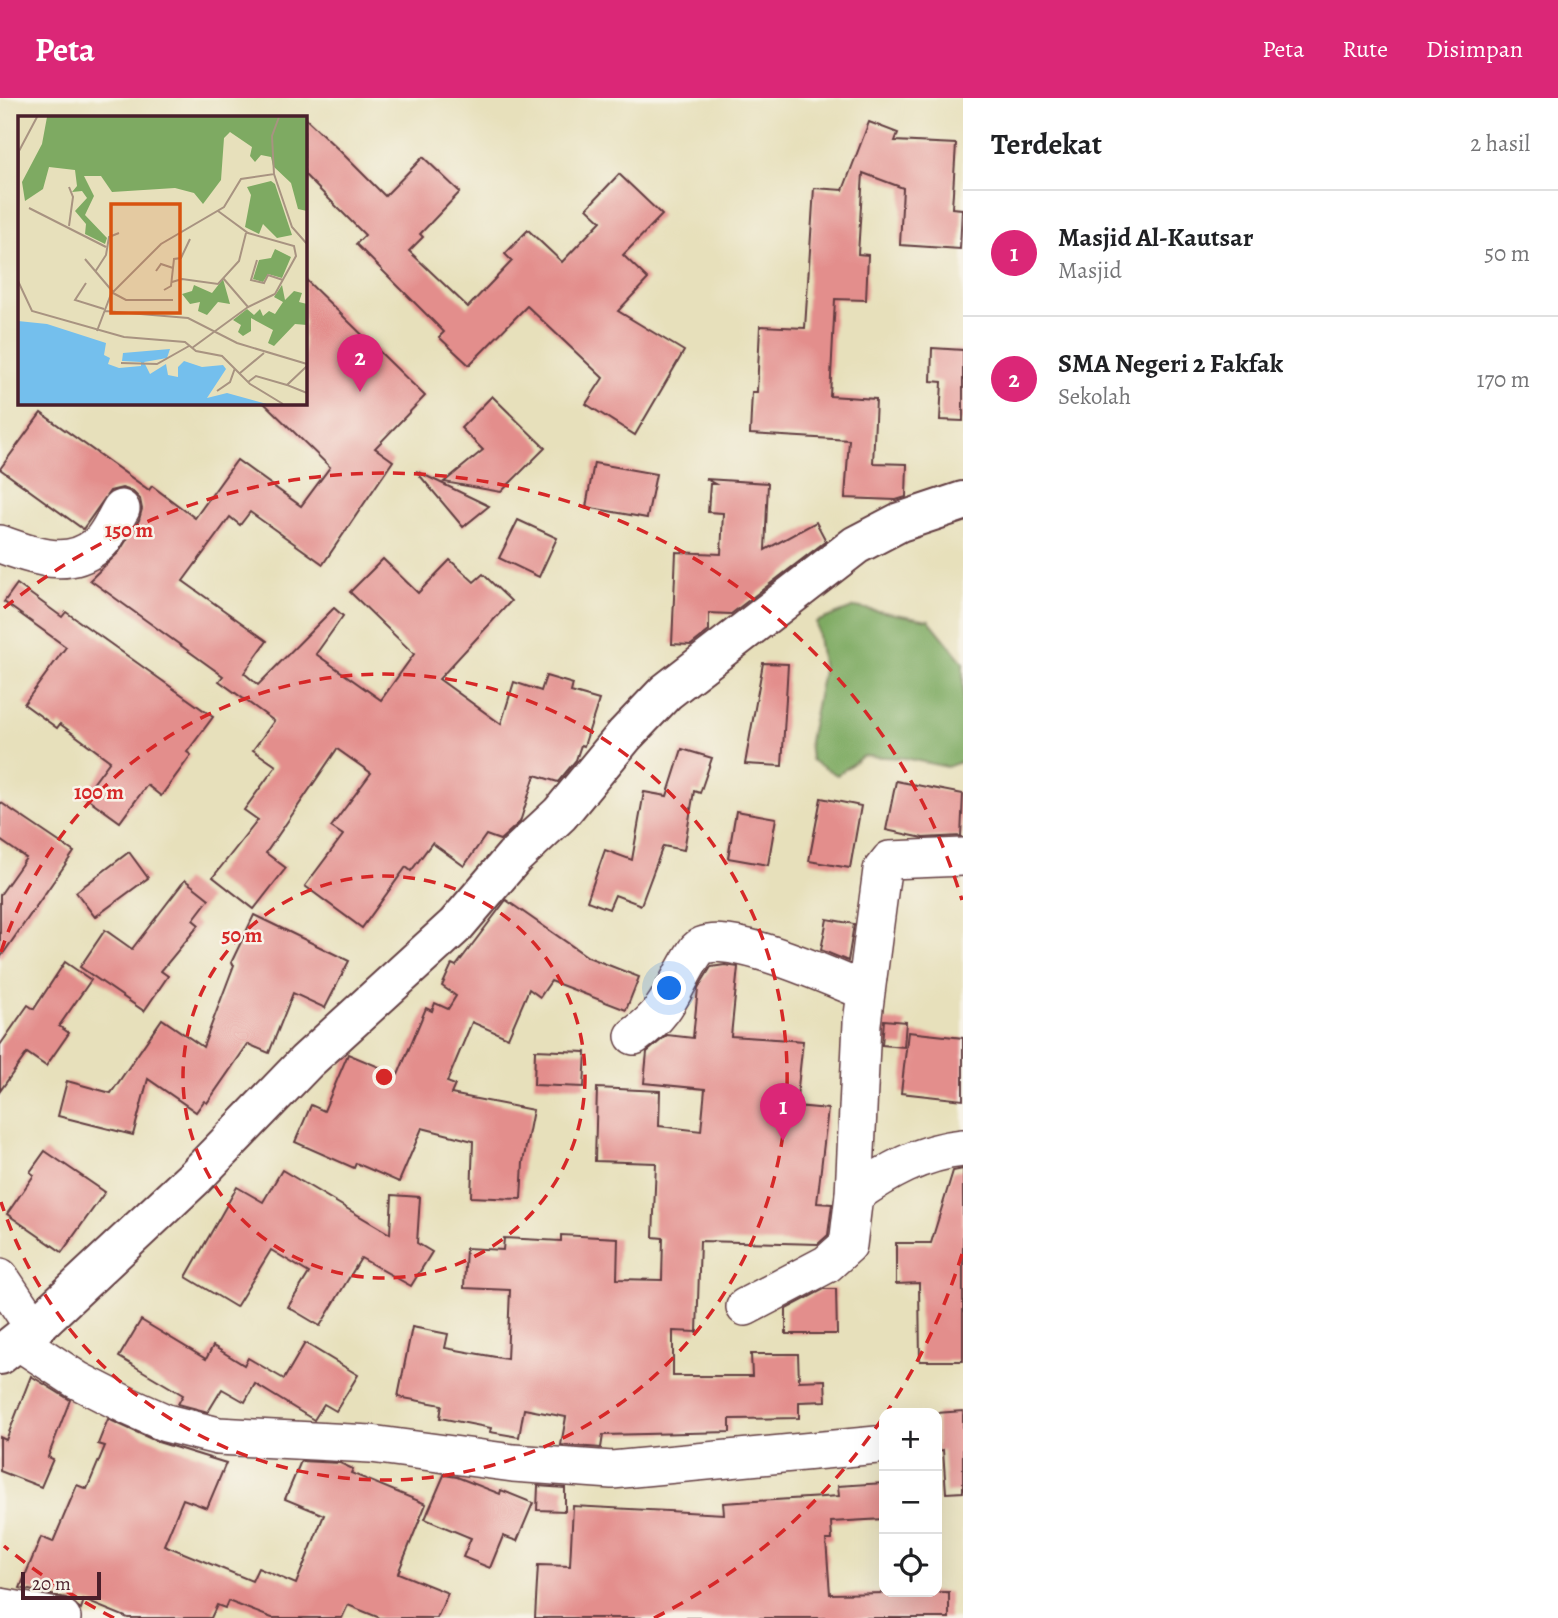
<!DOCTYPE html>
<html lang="id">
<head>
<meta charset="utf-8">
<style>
	:root { --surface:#fff; --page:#f2f2f2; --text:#202124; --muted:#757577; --line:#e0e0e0; --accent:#db2777 }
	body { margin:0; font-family:Alegreya,serif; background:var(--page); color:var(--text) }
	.controls { position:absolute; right:21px; bottom:21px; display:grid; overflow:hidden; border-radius:14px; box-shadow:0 7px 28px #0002 }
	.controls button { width:63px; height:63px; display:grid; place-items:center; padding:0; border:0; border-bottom:2px solid var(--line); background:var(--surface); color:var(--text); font:35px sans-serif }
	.scale { position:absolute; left:21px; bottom:18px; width:80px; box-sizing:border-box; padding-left:7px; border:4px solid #4a1f2b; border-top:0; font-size:19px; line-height:24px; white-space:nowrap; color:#4a1f2b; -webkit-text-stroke:5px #f7f3e8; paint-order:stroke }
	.you { position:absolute; left:670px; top:891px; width:24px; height:24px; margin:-18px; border:5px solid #fff; border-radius:50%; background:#1a73e8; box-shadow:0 0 0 10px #1a73e833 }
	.badge { display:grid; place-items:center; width:46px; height:46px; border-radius:50%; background:var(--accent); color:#fff; font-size:23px; font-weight:700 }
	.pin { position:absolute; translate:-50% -58px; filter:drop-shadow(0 2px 4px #0008) }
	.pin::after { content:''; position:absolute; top:37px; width:24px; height:21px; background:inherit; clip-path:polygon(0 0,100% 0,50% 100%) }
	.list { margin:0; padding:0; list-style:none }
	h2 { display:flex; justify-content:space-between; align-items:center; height:91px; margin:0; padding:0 28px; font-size:30px }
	h2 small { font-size:23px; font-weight:400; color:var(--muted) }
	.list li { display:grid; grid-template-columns:46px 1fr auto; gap:21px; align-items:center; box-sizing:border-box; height:126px; padding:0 28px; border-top:2px solid var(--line) }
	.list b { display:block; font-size:26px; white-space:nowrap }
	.list p { margin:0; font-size:23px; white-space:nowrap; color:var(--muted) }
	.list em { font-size:23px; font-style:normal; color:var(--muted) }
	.icon { flex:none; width:38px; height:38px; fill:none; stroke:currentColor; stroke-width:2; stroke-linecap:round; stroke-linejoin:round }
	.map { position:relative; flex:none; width:963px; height:1520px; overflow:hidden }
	header { display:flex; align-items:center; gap:42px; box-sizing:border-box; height:98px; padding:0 35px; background:var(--accent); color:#fff }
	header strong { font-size:33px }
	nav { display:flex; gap:38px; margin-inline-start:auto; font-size:24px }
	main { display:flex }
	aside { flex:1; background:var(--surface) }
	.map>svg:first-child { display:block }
</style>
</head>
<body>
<header>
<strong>Peta</strong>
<nav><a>Peta</a><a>Rute</a><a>Disimpan</a></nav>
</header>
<main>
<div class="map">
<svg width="963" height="1520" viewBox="0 0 963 1520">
	<rect width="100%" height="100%" fill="#f7f3e8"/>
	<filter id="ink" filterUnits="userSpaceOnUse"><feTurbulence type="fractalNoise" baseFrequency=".0143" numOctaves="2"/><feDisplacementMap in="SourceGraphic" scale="14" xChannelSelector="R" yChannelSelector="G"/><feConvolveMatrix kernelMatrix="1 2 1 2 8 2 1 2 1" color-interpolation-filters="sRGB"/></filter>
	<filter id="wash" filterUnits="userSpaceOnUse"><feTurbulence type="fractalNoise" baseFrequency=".00686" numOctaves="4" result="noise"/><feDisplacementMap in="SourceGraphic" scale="28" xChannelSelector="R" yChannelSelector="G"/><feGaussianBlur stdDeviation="1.57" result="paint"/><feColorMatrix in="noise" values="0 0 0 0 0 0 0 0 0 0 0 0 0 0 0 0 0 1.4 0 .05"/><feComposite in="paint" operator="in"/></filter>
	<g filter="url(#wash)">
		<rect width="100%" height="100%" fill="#e7e0bb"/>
		<polygon fill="#7eaa62" stroke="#646446" stroke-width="2" points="855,509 929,522 963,564 963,663 947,669 904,660 863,658 837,677 811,662 809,643 823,573 816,524"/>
		<g id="blocks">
			<g fill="#e38e8c">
				<polygon points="304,19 340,53 385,98 423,59 460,94 420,136 423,139 409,153 468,209 512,163 505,156 528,132 562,164 601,123 587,110 619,76 662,117 623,157 648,181 618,213 684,253 635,337 586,306 603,280 527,208 469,267 439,239 444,234 356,146 365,137 304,76"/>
				<polygon points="869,24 898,35 895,43 956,46 952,110 962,111 960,151 900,147 903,90 863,75 858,156 868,157 866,202 835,201 830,298 876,301 873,365 907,366 906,399 896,402 845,400 849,342 750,336 752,294 757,294 760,228 805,230 814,90 843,92"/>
				<polygon points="304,180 425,298 375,350 393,363 323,466 250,414 240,427 230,419 183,483 267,543 244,575 258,587 334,510 343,518 316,556 381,602 414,556 350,494 383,461 418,495 450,462 474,484 483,476 511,503 439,581 501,626 514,584 541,593 546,578 573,586 571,594 599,602 584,648 581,647 576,662 558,684 535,677 520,724 500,742 486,737 464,768 432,745 411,773 406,769 362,830 305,788 343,737 331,729 371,675 337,651 266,755 286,770 254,811 213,779 258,722 244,712 276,668 253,652 274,623 219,583 223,578 90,482 119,454 139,422 142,411 140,401 132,393 122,390 110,393 83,431 0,371 41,315 149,392 152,388 195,420 237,362 301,408 330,369 263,304 304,304"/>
				<polygon points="932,250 963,252 963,323 940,322 942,284 931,283"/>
				<polygon points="492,298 545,350 501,394 444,384 483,352 461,330"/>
				<polygon points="594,365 656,376 647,420 586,409"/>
				<polygon points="416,373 489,408 463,429"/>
				<polygon points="706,381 768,385 765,452 816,424 826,443 731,516 709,515 709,533 691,547 672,546 676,454 721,456 723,415 708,414 710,386 715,386"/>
				<polygon points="518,422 557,440 539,479 499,460"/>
				<polygon points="17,486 62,519 66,514 213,619 187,654 191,657 161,698 147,687 120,724 84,698 110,663 60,626 57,630 24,606 66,549 4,504"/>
				<polygon points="763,565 788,566 782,668 745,666"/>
				<polygon points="682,651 712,660 700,695 694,693 684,752 663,748 641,807 615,797 609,811 587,803 605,752 632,762 644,694 667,698"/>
				<polygon points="896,683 963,696 961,738 923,740 886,732"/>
				<polygon points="821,700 861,708 850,770 809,763"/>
				<polygon points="0,704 74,754 0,860 0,797 26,760 0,742"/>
				<polygon points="736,713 776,720 768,767 728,760"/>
				<polygon points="129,754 148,780 95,819 76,794"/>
				<polygon points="185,782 209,801 193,822 199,827 161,873 168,878 144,913 80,869 105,832 132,851"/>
				<polygon points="506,802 588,859 639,879 626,912 551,883 540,899 529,891 508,940 472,924 447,984 455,987 451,996 533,1012 523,1064 521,1101 471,1099 473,1043 422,1030 399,1084 356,1065 354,1070 295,1044 311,1007 324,1013 348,956 398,977 426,910 432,913 435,905 448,911 456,898 442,888 452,866 456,868"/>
				<polygon points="254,817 349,863 325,910 293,895 269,955 248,946 207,1005 204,1003 196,1014 148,981 133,1037 58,1018 67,983 111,995 162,921 203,949 234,867 231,865"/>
				<polygon points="827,821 854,826 848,863 821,852"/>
				<polygon points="65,864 91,882 59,928 69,935 46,968 27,955 0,993 0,947 28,907 34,911"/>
				<polygon points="725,867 738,869 731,938 803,943 796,1008 828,1011 817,1105 832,1106 828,1137 818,1146 700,1143 697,1234 673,1233 673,1278 752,1278 751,1256 798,1256 799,1283 825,1282 826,1303 799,1304 799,1320 730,1321 730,1334 603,1337 601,1350 561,1347 566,1319 524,1311 519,1339 490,1334 491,1330 440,1320 442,1307 398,1299 412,1229 448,1236 445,1250 507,1261 510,1192 464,1190 466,1150 503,1152 504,1140 561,1143 561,1137 618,1140 617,1181 662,1182 663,1140 653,1139 656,1065 595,1063 597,990 660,993 659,1028 701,1033 705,991 644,985 647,954 667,937 693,940 698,890 711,869"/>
				<polygon points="884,922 906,924 904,949 882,947"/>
				<polygon points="908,934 963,940 963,1002 901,995"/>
				<polygon points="535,952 586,954 584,989 534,987"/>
				<polygon points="45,1053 105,1094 62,1154 7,1116 34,1077 30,1074"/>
				<polygon points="963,1071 963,1263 920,1263 919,1185 896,1186 896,1145 931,1145 953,1073"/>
				<polygon points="282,1072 390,1136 392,1097 420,1099 417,1145 432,1154 411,1188 361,1160 320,1228 288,1209 309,1175 271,1152 236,1209 186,1179 237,1089 263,1104"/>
				<polygon points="824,1191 836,1191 837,1236 786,1236 786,1211"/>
				<polygon points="141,1222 206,1261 213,1248 244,1267 248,1260 284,1281 305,1245 358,1277 336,1313 324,1306 314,1322 255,1286 245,1304 222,1291 208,1314 178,1306 183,1297 119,1259"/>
				<polygon points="31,1278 70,1302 48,1359 53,1361 41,1389 0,1373 0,1339 6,1342"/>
				<polygon points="963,1313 963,1394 946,1395 943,1352 937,1353 937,1315"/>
				<polygon points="108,1321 158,1344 226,1365 207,1410 183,1401 164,1447 252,1483 258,1470 296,1486 324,1417 285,1401 301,1363 340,1365 353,1371 351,1375 426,1406 398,1475 448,1495 437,1520 380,1520 348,1507 342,1520 272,1520 228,1503 225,1510 217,1507 211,1520 128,1520 84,1502 81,1511 66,1500 20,1490 41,1439 53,1444 77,1387 87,1391 105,1348 98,1346"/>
				<polygon points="444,1377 457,1379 500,1396 501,1392 533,1405 517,1443 503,1438 490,1470 463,1459 471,1440 425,1421"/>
				<polygon points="884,1385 884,1421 831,1424 832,1442 826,1442 830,1496 949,1494 949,1520 535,1520 538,1467 570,1468 573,1408 724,1416 723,1405 839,1398 838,1388"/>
				<polygon points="538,1388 565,1390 565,1413 537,1412"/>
			</g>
		</g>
	</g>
	<g filter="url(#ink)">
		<use href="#blocks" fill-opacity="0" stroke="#623c41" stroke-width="2"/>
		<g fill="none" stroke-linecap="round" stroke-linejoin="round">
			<defs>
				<g id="minor">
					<path d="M0,446C31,457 67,472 96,448C107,440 114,422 121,411"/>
					<path d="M634,938C673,910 671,890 696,853C716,825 836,882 865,893"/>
					<path d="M854,1097C887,1074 921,1054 963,1050"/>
					<polyline points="0,1179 34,1230"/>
					<polyline points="745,1209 827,1166 848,1147 854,1097 862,925 882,772 890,762 963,759"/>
					<polyline points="18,1243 77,1282 130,1309 166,1325 218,1338 371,1346 513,1365 612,1372 877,1347"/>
					<polyline points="0,1509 62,1520"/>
				</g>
				<polyline id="major" points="0,1257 34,1230 195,1079 306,964 456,827 514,759 560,716 625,637 666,594 856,447 900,424 963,403"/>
			</defs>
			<use href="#minor" stroke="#623c41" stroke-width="40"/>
			<use href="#major" stroke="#623c41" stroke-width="42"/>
			<use href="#minor" stroke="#fff" stroke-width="37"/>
			<use href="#major" stroke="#fff" stroke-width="38"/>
		</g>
	</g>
	<g fill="none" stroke="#d62828" stroke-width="3.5" stroke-dasharray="12 9">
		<circle cx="384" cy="979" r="201"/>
		<path d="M1 854A403 403 0 1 1 1 1104"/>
		<path d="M962 1156A604 604 0 0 1 888 1312M882 1321A604 604 0 0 1 654 1520M114 1520A604 604 0 0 1 4 1448M4 510A604 604 0 0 1 962 802"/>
	</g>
	<g transform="translate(18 18)">
		<rect width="289" height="289" fill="#e7e0bb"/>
		<path d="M29,1H289V95L280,93L273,67L255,50L253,41L243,39L237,46L232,40L234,31L212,16L206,22L203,64L185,88L176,77L157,72L94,76L83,60H66L76,80L67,99L89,122L87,128L67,118L68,108L57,95L69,82L64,75L54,76L59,70L57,54L31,51L25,73L7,85L4,66L24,28ZM253,65L257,68L274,119L259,122L245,108L241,118L227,111L233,79L229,71ZM257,133L273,141L264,162L250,158L245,166L235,163L241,144L253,142ZM205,163L212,188L200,186L189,199L180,195L182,186L172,188L164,178L174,175L176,169L194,177ZM264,169L267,184L276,175L284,177L281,186L289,188V209L277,208L256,230L250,227L255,214L233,202V215L225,220L220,216L223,209L215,204L229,193L236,199L242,193L245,200L251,195L257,198L265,186L256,181Z" fill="#7eaa62"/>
		<path d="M0,205L29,208L88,227L86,239L92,242L90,248L101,252L123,250V246L104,245L105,237L152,233L149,242L126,246L132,258L148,248L150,259L160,261V251L166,245L184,251L205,249L208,253L189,282L209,277L249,288H0Z" fill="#74bfed"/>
		<path fill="none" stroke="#a89381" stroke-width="2" d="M256,58L254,20L261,1M11,92L88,131M0,103L1,35L19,1M51,110L55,81L51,71M67,143L95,176M239,144L233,164L246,167L250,159L265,164M138,155L143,148L155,152M77,156L88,139L91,121L101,117M205,162L230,191M0,165L14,195L106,221L167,226L178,235L204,240L232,268L265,288M154,166L164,163L200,168L221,145L228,117M68,167L57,184L86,193M146,174L153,170L156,143L163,142L172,123M95,177L108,184H155M87,195L170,202L219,227L289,248M79,215L93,178L143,128L206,91L223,63L256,58L274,111L289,128M174,232L230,191L257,178L278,140L276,130L230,117L200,95M103,247L139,248L171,230M289,250L269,269L289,277M222,257L246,237M230,266L238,260L269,269M199,275L212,266L217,252"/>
		<path fill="#d8530f" fill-opacity="0.15" stroke="#d8530f" stroke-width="3.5" d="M93,88H162V197H93Z"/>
		<rect width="289" height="289" fill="none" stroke="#4a1f2b" stroke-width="3.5"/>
	</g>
	<circle cx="384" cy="979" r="10" fill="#d62828" stroke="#f7f3e8" stroke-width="3.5"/>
	<g font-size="21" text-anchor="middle" font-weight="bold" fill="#d62828" stroke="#f7f3e8" stroke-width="5" stroke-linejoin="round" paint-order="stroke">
		<text x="129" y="439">150 m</text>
		<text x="99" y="701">100 m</text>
		<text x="242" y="844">50 m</text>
	</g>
</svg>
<div class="controls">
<button>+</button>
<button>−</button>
<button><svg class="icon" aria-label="locate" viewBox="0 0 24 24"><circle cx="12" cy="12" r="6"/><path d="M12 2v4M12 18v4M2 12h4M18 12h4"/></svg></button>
</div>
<div class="scale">20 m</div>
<div class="you"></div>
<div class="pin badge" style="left:783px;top:1043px">1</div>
<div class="pin badge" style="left:360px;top:294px">2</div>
</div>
<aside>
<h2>Terdekat<small>2 hasil</small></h2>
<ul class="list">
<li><span class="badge">1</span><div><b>Masjid Al-Kautsar</b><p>Masjid</p></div><em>50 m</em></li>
<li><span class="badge">2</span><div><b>SMA Negeri 2 Fakfak</b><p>Sekolah</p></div><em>170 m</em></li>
</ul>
</aside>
</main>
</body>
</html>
